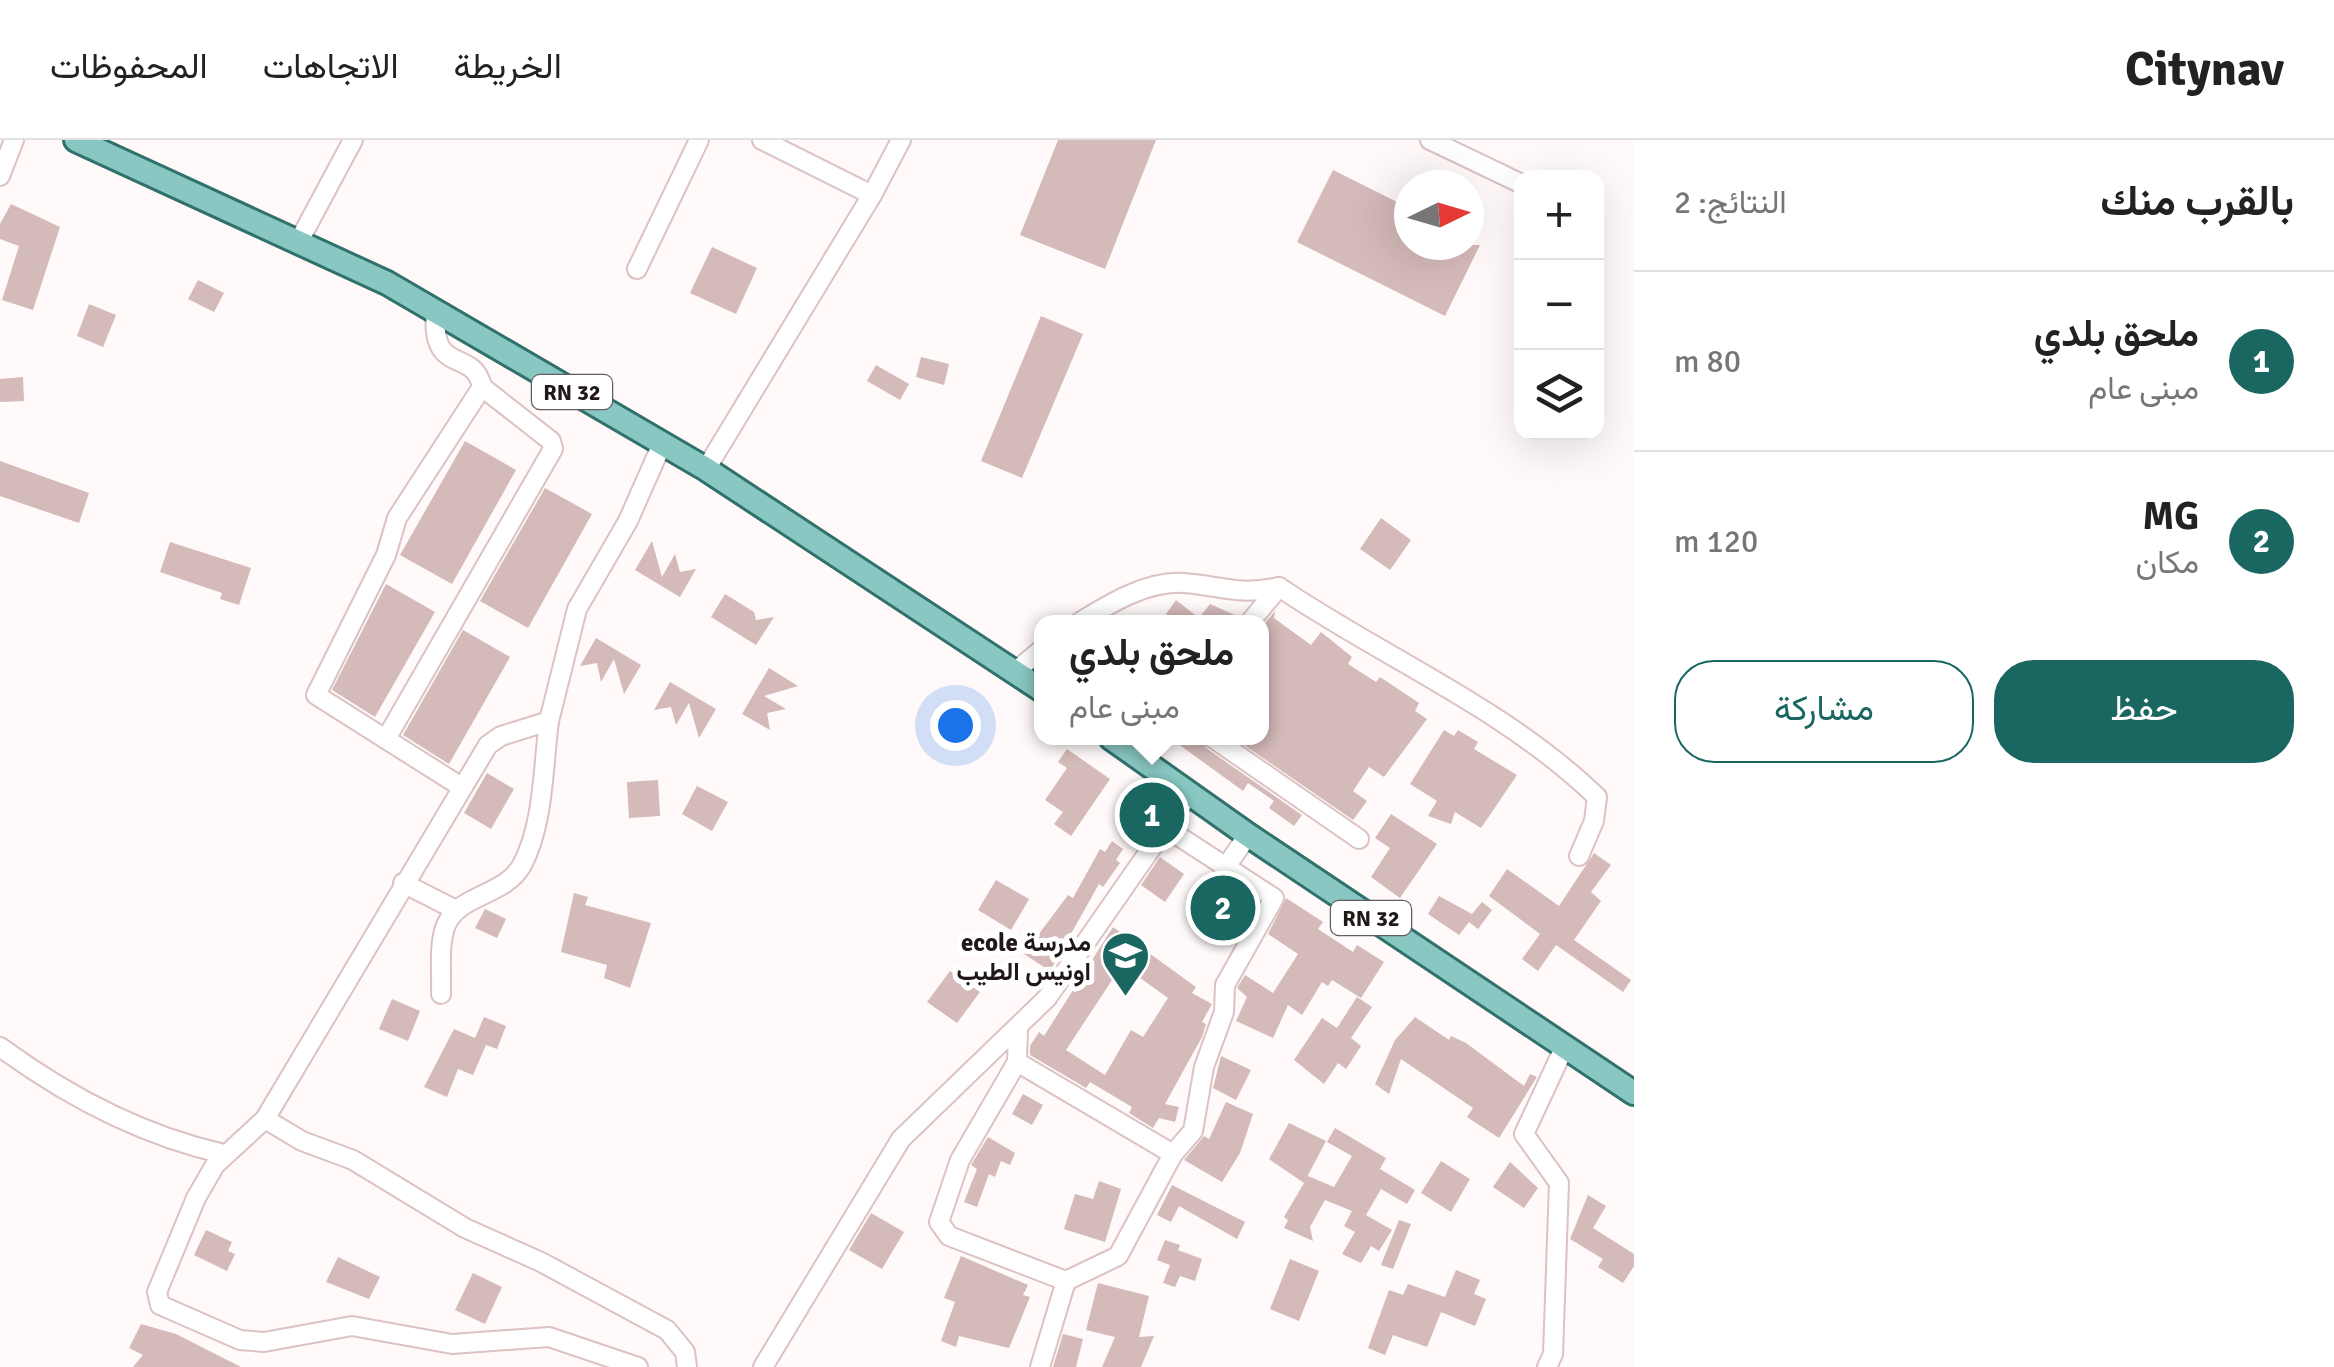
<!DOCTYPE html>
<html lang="ar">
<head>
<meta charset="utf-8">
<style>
	:root { --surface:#fff; --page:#f6f6f6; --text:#222; --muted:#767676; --line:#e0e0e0; --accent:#1a6661 }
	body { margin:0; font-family:Signika,Vazirmatn,sans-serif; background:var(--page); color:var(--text); direction:rtl }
	.controls { position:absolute; right:30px; top:30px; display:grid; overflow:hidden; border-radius:20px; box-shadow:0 10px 40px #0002 }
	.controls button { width:90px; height:90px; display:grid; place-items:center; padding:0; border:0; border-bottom:2px solid var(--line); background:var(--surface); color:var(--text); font:50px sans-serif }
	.compass { position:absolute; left:1394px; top:30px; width:90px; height:90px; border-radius:50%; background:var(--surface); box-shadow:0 10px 40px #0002; rotate:85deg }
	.you { position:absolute; left:955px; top:585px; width:35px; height:35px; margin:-25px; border:8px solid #fff; border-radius:50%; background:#1a73e8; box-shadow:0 0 0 15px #1a73e833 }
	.badge { display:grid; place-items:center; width:65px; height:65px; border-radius:50%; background:var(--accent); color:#fff; font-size:32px; font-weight:700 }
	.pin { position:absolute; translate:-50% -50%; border:5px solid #fff; box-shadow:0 2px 10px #0006 }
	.popup { position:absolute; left:1034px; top:475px; width:235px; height:130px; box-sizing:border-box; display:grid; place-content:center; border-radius:20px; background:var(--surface); filter:drop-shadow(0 2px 8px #0005); font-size:32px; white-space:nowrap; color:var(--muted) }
	.popup b { font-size:38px; color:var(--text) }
	.popup::after { content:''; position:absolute; left:50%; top:100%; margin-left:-20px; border:20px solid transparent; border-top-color:var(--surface) }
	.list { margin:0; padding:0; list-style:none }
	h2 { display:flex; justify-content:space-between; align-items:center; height:130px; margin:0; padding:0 40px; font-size:42px }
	h2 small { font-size:32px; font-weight:400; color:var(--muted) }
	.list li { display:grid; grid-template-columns:65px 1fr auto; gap:30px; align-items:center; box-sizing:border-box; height:180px; padding:0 40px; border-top:2px solid var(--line) }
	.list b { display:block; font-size:38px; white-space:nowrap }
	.list p { margin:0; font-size:32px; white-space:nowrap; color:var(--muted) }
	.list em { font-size:32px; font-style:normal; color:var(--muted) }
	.actions { display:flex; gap:20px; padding:30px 40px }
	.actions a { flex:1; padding:22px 0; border:2px solid var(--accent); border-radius:40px; text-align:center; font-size:35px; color:var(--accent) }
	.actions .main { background:var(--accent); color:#fff }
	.icon { flex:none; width:55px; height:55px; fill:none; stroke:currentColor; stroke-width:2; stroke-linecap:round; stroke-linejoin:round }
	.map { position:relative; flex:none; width:1634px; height:1227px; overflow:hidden; direction:ltr }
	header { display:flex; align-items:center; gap:60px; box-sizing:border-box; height:140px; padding:0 50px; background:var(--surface); border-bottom:2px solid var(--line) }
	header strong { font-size:48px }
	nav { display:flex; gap:55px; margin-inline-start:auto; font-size:35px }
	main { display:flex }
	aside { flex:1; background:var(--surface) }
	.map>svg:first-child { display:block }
</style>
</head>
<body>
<header>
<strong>Citynav</strong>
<nav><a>الخريطة</a><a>الاتجاهات</a><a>المحفوظات</a></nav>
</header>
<main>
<aside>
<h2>بالقرب منك<small>النتائج: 2</small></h2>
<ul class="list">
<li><span class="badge">1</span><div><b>ملحق بلدي</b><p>مبنى عام</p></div><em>80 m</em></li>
<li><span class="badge">2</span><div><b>MG</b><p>مكان</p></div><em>120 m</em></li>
</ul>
<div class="actions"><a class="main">حفظ</a><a>مشاركة</a></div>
</aside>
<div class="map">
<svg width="1634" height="1227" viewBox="0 0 1634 1227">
	<rect width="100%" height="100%" fill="#fff9f9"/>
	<g fill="#d4bab9" fill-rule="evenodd">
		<polygon points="1058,0 1156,0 1105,129 1020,95"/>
		<polygon points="1333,30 1409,68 1409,105 1480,105 1445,176 1297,102"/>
		<polygon points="11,64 60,87 33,170 2,160 19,106 0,99 0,84"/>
		<polygon points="712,107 757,128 736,174 690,153"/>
		<polygon points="198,140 224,153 214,172 188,159"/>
		<polygon points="89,164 116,175 103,207 77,196"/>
		<polygon points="1041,176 1083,194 1022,338 981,321"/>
		<polygon points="921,217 949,224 944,245 916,237"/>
		<polygon points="876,225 909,244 900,260 867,241"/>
		<polygon points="23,237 24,261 0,262 0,239"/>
		<polygon points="465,301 516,330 452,444 400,415"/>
		<polygon points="0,321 89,353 79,383 0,356"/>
		<polygon points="545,348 592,374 528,488 480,461"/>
		<polygon points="1381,378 1411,400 1390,430 1360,409"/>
		<polygon points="652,401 662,437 675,414 680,432 696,429 680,457 635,430"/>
		<polygon points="170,402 251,428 239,465 220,459 222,453 160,432"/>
		<polygon points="386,444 435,472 375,577 332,550"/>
		<polygon points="725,454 754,472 756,480 774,477 756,505 711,477"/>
		<polygon points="1176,460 1199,478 1210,464 1239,477 1238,482 1177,482 1166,474"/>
		<polygon points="1275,471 1274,478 1311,505 1321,492 1352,517 1348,524 1376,542 1380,537 1419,563 1415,571 1427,579 1384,637 1369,627 1353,651 1367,661 1353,680 1234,598 1262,598 1262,487"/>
		<polygon points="463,490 510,517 449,624 403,595"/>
		<polygon points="596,498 641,525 624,554 614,519 601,542 597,523 580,526"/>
		<polygon points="769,528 798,546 764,556 786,569 767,573 770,590 742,574"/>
		<polygon points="670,542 716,569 699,598 689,563 676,585 671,567 654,570"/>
		<polygon points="1444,590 1454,596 1458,590 1478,602 1474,609 1517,635 1481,688 1455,672 1451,684 1428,676 1437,661 1410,644"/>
		<polygon points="1170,598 1201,598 1206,608 1302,675 1294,686 1269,668 1274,661 1248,643 1243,651"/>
		<polygon points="1067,609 1110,639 1071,696 1054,684 1063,672 1045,660 1067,628 1058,622"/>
		<polygon points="487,633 514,649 491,689 464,673"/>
		<polygon points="658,640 660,676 629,678 627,642"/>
		<polygon points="697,646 728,662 712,691 682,674"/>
		<polygon points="1391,674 1437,704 1400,758 1371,737 1390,708 1375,698"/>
		<polygon points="1112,701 1123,709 1116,720 1120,723 1103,747 1099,744 1050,831 1024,814 1068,755 1073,758 1100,709 1105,712"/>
		<polygon points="1594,713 1611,725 1591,752 1601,761 1574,800 1631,840 1623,852 1556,805 1538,831 1522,819 1540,794 1489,756 1507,729 1559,766"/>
		<polygon points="1160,717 1184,734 1165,762 1141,745"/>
		<polygon points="996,740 1029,759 1011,790 978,770"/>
		<polygon points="1219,744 1253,770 1231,799 1192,773"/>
		<polygon points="574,753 588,757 585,765 651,783 630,848 604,838 607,825 561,812"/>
		<polygon points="1439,756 1472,774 1482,762 1492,770 1478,789 1469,782 1459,795 1428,774"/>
		<polygon points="1286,758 1323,782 1318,789 1353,812 1357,805 1384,822 1361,858 1332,840 1328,846 1322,842 1302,875 1288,865 1273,898 1236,881 1247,857 1237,848 1245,835 1273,853 1298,814 1268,794"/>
		<polygon points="485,769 506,779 497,798 475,788"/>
		<path d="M1113,787L1196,847L1192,853L1212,864L1202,882L1206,884L1202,897L1165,964L1179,967L1175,982L1159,978L1153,988L1129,973L1132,967L1090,942L1086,948L1030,915V906L1039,892L1044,896ZM1122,825L1168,858L1143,897L1131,890L1105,935L1066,910Z"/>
		<polygon points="950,831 980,852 957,883 927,862"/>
		<polygon points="1357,857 1372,867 1351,898 1361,906 1346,929 1338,923 1324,944 1294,920 1322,878 1337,888"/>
		<polygon points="392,859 420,871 408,901 379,889"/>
		<polygon points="484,877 506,886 497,909 486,905 473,935 458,929 447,957 424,947 454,889 475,898"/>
		<polygon points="1415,877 1449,900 1451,896 1466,903 1524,946 1530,934 1537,937 1499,998 1467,977 1473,968 1401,919 1389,954 1375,944 1395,900"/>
		<polygon points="1221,916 1251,930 1236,960 1213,948"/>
		<polygon points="1023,954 1043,965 1032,985 1012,974"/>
		<polygon points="1226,962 1253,974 1240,1013 1222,1042 1184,1020 1204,996 1209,999"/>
		<polygon points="1289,983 1326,1001 1306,1039 1308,1036 1334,1047 1352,1016 1327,1002 1335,988 1386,1018 1380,1029 1415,1050 1407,1064 1381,1049 1366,1075 1392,1090 1379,1111 1371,1106 1361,1123 1342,1114 1355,1092 1344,1086 1352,1071 1325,1060 1310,1087 1313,1101 1284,1088 1288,1080 1284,1077 1304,1043 1269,1019"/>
		<polygon points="988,997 1015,1013 1010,1025 1001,1021 995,1037 989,1034 977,1067 964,1062 977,1029 971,1025"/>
		<polygon points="1441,1021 1470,1039 1451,1072 1421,1053"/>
		<polygon points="1510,1022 1538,1048 1524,1068 1493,1047"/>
		<polygon points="1099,1041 1121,1049 1105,1102 1064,1089 1075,1054 1093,1059"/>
		<polygon points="1172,1045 1245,1082 1237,1099 1179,1066 1171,1082 1157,1075"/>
		<polygon points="1588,1055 1606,1066 1593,1088 1634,1114 1634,1126 1623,1143 1598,1127 1603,1119 1570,1099"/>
		<polygon points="871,1073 904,1092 882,1129 849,1110"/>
		<polygon points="1399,1080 1411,1084 1393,1129 1381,1125"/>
		<polygon points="206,1090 232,1102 228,1111 235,1114 227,1131 194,1115"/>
		<polygon points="1165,1100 1180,1105 1178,1110 1202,1119 1195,1141 1180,1136 1175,1147 1163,1143 1170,1125 1157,1120"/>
		<polygon points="961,1116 1028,1145 1023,1155 1030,1157 1009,1208 959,1196 956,1207 941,1201 955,1162 944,1158"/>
		<polygon points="338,1117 380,1137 369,1159 326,1142"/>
		<polygon points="1290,1119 1319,1131 1299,1181 1270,1169"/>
		<polygon points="1456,1130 1480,1140 1474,1154 1486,1159 1475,1186 1441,1172 1427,1207 1393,1195 1385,1215 1368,1208 1389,1150 1403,1155 1408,1144 1445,1157"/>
		<polygon points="473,1133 502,1147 485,1184 455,1170"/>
		<polygon points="1098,1143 1149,1156 1139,1197 1154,1196 1141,1227 1102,1227 1115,1197 1086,1190"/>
		<polygon points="141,1184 176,1194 241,1227 133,1227 143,1215 129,1208"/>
		<polygon points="1063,1194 1083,1199 1076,1227 1053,1227"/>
	</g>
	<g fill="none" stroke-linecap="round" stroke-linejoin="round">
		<defs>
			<g id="minor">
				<polyline points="762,0 872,55"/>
				<polyline points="1430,0 1522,44"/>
				<polyline points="0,36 14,0"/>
				<polyline points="299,101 353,0"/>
				<polyline points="637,129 699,0"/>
				<path d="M436,172C430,237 474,207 482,247L397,378L386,415L316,555L460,646"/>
				<polyline points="706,329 872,55 901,0"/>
				<path d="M1080,482C1109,464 1148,440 1184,443C1223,446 1237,456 1279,447"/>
				<path d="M1250,482L1279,447C1384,518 1505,568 1597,657L1594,681L1579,716"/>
				<polyline points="1015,532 1042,509"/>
				<polyline points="1213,598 1359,699"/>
				<polyline points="386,599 553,309 551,301 482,247"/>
				<polyline points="1141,618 1158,598"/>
				<polyline points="1225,728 1248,695"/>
				<polyline points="403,743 456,770"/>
				<path d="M441,854C442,832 438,805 446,785C459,754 505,756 522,725C544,684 543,626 549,581"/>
				<polyline points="1018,888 1017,922 1173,1014"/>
				<path d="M0,907C67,956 143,996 224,1014"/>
				<polyline points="1017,922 960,1020 939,1082 949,1096 1066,1141"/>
				<polyline points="265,979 302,1001 353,1020 465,1088 541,1122 667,1190 685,1212 687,1227"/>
				<polyline points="638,1227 549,1197 452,1204 352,1186 264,1202 240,1200 160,1165 157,1152 196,1058 215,1025 265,979 488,605 501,596 549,581 577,469 628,381 662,304"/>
				<polyline points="763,1227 901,999 1047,858 1189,654"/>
				<polyline points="1040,1227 1066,1141 1118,1116 1173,1014 1193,991 1204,927 1224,872 1225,845 1274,758 1166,688"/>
				<polyline points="1547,1227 1553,1214 1559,1043 1524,994 1564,908"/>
			</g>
			<g id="major">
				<polyline points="76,0 387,143 706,329 1042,550"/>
				<polyline points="1111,598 1248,695 1634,953"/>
			</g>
		</defs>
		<use href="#minor" stroke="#dcc2c2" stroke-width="22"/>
		<use href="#major" stroke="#30716c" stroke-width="28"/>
		<use href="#minor" stroke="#fff" stroke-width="18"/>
		<use href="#major" stroke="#88c7c2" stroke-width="22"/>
	</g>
	<defs>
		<symbol id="school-pin" viewBox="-11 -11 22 30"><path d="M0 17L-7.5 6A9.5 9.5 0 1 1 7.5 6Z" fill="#1a6661" stroke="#fff"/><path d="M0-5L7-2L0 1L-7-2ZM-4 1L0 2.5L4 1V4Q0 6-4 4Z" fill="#fff"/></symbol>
	</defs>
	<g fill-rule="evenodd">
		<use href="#school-pin" x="1098" y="788" width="55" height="75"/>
	</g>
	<g text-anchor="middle" stroke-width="10" stroke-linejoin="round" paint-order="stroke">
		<g fill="#fff" stroke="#635d5d" stroke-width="2.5">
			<rect x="532" y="235" width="80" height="34" rx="8"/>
			<rect x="1331" y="761" width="80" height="34" rx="8"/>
		</g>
		<g font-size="22" font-weight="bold" fill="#201717">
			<text x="572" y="260">RN 32</text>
			<text x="1371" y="786">RN 32</text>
		</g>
		<g font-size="25" font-weight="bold" fill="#201717" stroke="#fff" text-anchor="end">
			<text x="1091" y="811">ecole مدرسة<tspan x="1091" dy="29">اونيس الطيب</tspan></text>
		</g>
	</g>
</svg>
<div class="controls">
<button>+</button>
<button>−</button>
<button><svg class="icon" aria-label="layers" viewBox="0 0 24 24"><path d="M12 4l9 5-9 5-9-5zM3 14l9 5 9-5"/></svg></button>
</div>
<svg class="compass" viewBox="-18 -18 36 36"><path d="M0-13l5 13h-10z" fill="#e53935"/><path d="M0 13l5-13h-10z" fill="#767676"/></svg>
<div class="you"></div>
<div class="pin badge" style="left:1152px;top:675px">1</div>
<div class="popup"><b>ملحق بلدي</b>مبنى عام</div>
<div class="pin badge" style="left:1223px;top:768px">2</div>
</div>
</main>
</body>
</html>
